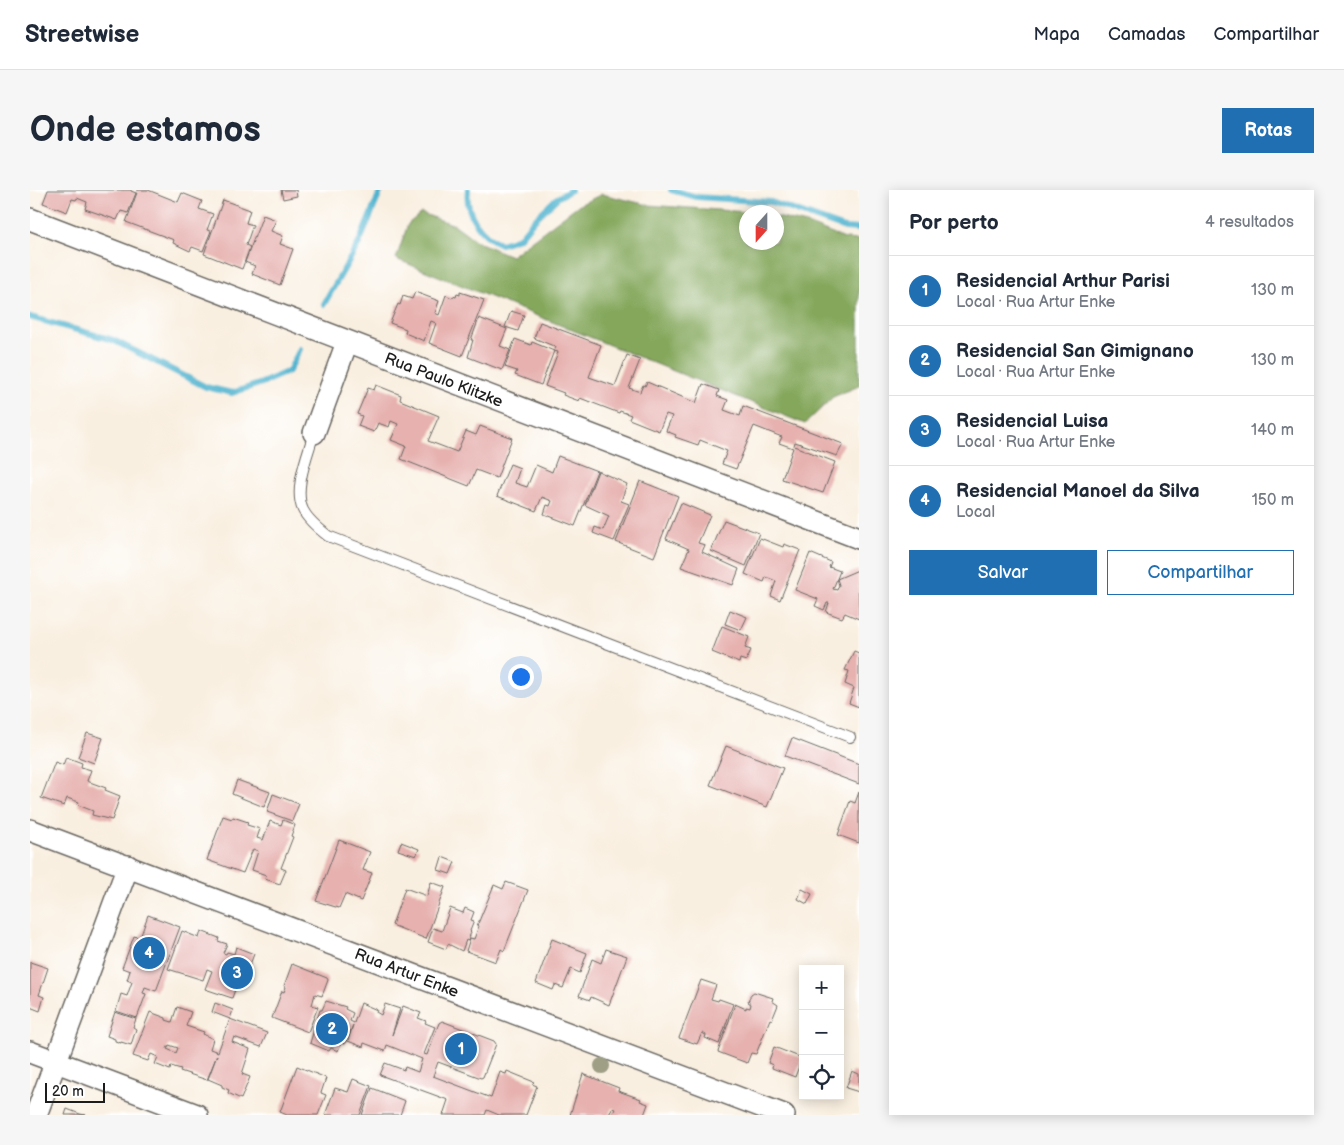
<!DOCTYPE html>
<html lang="pt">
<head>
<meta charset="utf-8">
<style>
	:root { --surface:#fff; --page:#f6f6f7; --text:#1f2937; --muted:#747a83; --line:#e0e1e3; --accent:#1f6fb2 }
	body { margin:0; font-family:"Balsamiq Sans",sans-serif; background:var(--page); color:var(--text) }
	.controls { position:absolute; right:15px; bottom:15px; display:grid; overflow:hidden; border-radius:0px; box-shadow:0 2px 12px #0003 }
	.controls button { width:45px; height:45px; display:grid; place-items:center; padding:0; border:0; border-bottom:1px solid var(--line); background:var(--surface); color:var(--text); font:25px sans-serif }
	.compass { position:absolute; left:709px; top:15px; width:45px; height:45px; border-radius:50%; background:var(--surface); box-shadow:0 2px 12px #0003; rotate:201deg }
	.scale { position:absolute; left:15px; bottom:12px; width:60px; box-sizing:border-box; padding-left:5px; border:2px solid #1c1c1c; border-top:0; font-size:14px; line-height:18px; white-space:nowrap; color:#1c1c1c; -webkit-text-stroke:4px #fff; paint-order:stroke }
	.you { position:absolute; left:490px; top:486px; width:18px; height:18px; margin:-12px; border:4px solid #fff; border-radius:50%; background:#1a73e8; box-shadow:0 0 0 8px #1a73e833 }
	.badge { display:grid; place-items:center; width:32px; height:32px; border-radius:50%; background:var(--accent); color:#fff; font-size:16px; font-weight:700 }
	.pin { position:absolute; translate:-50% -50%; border:2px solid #fff; box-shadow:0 1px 5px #0006 }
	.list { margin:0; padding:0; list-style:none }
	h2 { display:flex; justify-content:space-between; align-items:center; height:65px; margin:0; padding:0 20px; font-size:21px }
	h2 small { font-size:16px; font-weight:400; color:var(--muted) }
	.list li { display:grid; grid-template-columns:32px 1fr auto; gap:15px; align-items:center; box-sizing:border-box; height:70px; padding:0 20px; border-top:1px solid var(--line) }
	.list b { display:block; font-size:19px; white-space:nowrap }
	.list p { margin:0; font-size:16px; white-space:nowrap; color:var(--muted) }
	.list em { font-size:16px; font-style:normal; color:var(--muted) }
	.actions { display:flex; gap:10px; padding:15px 20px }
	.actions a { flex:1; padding:11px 0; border:1px solid var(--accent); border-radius:0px; text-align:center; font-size:18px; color:var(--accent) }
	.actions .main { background:var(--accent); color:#fff }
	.icon { flex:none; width:28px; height:28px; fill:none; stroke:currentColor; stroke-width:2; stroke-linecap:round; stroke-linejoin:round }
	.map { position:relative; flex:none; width:829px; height:925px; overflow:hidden; border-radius:0px }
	header { display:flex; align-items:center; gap:30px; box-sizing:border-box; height:70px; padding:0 25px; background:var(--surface); border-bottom:1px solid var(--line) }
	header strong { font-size:24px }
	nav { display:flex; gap:28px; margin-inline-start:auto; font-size:18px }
	.intro { display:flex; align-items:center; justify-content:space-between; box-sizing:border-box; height:120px; padding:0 30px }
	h1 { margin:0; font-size:35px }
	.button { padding:12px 22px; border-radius:0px; background:var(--accent); color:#fff; font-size:18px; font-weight:700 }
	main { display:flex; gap:30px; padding:0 30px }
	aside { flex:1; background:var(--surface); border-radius:0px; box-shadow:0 2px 12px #0003 }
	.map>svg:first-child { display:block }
</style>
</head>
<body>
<header>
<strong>Streetwise</strong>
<nav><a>Mapa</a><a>Camadas</a><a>Compartilhar</a></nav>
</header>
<div class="intro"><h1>Onde estamos</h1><a class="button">Rotas</a></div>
<main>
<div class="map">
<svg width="829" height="925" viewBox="0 0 829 925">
	<rect width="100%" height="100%" fill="#fff"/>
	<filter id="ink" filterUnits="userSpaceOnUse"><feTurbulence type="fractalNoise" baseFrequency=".02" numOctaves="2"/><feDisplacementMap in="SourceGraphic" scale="10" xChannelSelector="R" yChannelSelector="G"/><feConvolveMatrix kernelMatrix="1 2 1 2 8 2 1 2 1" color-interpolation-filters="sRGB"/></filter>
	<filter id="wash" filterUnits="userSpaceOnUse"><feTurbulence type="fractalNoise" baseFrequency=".0096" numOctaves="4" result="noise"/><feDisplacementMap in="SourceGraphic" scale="20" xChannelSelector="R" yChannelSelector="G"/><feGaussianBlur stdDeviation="1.12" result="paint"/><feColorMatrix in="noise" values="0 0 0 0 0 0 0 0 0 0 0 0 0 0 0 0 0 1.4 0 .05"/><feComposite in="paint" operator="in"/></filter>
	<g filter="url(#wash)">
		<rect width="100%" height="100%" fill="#f9efe0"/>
		<polygon fill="#84a75c" stroke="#50623c" points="572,4 618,15 718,22 716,52 746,52 747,27 777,34 815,49 829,50 829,196 803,207 775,234 366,69 378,34 391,23 425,35 448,52 481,66 547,16"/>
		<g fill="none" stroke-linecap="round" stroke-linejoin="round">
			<g stroke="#50b4cf" stroke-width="6">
				<path d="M438,0C435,24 450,45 471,54L489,48L505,29L527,8L541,0"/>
				<polyline points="641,0 667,7 741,12 815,38 829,39"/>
				<polyline points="294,114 329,53 351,0"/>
				<polyline points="0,127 83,150 176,197 202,203 232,193 259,181 270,159"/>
			</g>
		</g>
		<g id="blocks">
			<g fill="#e6b1af" fill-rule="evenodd">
				<polygon points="18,0 101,0 101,1 106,3 98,23 91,21 87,30 55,19 57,12 47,8 46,10 42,9 37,22 13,13"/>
				<polygon points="108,0 118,0 148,12 152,3 172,11 169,19 183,24 177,40 181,41 173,61 162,57 160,61 143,53 144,50 96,32"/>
				<polygon points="251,0 266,0 267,6 253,9"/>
				<polygon points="193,10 220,20 216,33 223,35 216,55 220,57 212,79 174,64"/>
				<polygon points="233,25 246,30 241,41 253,46 250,54 263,59 250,95 222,84 225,76 215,72"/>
				<polygon points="385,102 409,111 405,123 409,125 416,105 422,108 423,106 426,107 427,104 430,105 430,102 454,110 432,166 399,153 406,133 401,131 394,151 375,143 376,139 360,133 368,114 370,115 373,106 382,109"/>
				<polygon points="481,121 494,125 488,141 475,137"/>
				<polygon points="449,128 477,139 470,156 480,160 472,180 438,167 443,150 441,150"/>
				<polygon points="510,132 571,155 559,187 585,196 597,165 610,170 599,198 610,202 613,195 615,196 617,192 666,213 673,194 689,200 687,206 698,210 694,220 710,226 713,216 813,254 807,266 765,252 764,256 805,272 793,303 752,289 763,258 749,253 752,247 724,236 706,279 692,274 697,261 670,250 668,255 645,247 646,245 636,241 642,226 636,224 629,241 599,229 601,225 590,221 589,223 550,208 549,211 533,205 534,203 515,196 528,162 524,161 511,195 485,185 487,181 475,177 485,149 501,155 502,152 524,161 526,157 504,148"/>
				<polygon points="346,195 371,205 370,210 409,226 398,251 427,262 436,241 446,245 450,236 482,248 467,288 446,280 439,296 371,269 376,256 361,250 368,234 361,231 359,237 348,233 344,242 328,236 332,226 327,224 338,198 344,200"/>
				<polygon points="528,266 567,281 545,336 514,324 517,315 520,316 522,311 512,307 506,321 467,306 480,274 490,278 485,293 497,297 506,275 522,282"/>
				<polygon points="568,281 597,294 591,311 599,314 584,351 563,343 565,337 573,340 579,326 555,315"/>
				<polygon points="610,291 648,306 624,367 586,352"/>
				<polygon points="651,313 680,325 668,353 675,355 672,362 709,379 703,395 651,377 659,359 636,349"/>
				<polygon points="694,330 729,343 716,376 681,361"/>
				<polygon points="730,348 753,357 754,354 770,360 750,410 741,406 746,391 736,387 734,392 715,384"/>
				<polygon points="780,363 801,372 799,377 810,381 803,399 807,400 809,395 807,389 828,380 829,429 815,423 812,428 796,422 799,413 797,413 794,420 785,416 788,409 765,400"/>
				<polygon points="700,420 717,427 711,440 695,434"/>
				<polygon points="692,436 719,447 715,458 721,460 716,471 710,469 709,473 682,462"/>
				<polygon points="824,461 829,463 829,517 819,513 824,498 815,494 819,481 815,480"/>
				<polygon points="57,543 73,548 64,573 48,567"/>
				<polygon points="762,548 829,574 829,594 755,566"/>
				<polygon points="696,556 753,578 737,617 680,595"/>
				<polygon points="36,567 52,573 51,577 61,580 57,591 76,598 75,600 90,606 82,630 62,625 63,621 48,615 49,612 37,608 34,616 11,608 25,572 33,575"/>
				<polygon points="207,590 240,602 234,617 202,604"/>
				<polygon points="829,602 829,653 808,645 820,611 825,613"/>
				<polygon points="243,604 269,614 262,631 237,622"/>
				<polygon points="193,626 202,629 203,627 218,632 217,635 230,639 227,648 233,650 240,631 251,635 253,630 265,635 261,646 263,647 251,678 256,680 250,694 235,689 236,685 222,680 228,661 223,659 213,683 177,670"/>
				<polygon points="309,650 340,662 333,680 342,683 331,711 315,704 309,718 286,711"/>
				<polygon points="371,652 389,659 386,666 368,660"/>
				<polygon points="412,667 425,672 420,684 408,680"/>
				<polygon points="401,692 415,697 396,749 362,735 375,698 397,706"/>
				<polygon points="476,692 498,700 474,761 471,759 466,772 436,761 440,748 444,749 449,736 447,736 464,695 473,699"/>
				<polygon points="772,699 782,704 777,714 768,709"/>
				<polygon points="420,718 433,723 435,718 444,722 441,730 444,731 440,741 441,742 438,751 436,750 432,761 418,754 416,759 398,752 403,738 412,741"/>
				<polygon points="118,725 150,737 126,801 115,797 113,803 116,804 107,828 86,821 91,804 97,806 102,792 97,790 100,781 92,778 104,746 110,748"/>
				<polygon points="152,741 169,748 171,741 189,748 188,751 197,754 193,763 196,764 197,762 204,764 206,757 224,764 213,793 208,791 202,808 175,799 182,781 177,779 173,790 138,779"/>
				<polygon points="522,749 557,763 550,783 541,779 533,798 525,795 523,800 506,793"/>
				<polygon points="576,759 597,766 579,815 561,807 560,810 549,806 562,769 571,773"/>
				<polygon points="0,772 18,778 9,805 14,807 10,821 0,817"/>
				<polygon points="262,774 297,788 298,790 292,806 285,804 282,815 288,817 278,842 242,828 252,801 254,802 256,797 254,796"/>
				<polygon points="671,790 686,795 681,809 688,811 689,809 703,814 689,854 675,848 676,845 672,843 667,854 649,848"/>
				<polygon points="724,802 743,808 742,811 748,815 742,830 740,829 726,864 721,863 717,873 688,862 705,814 716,819 716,817 720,818 721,814 718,812 721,804"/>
				<polygon points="296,811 316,817 315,819 323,823 320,831 324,833 331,813 347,820 346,822 351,825 355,814 370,819 362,845 373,816 391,823 388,828 396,831 395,833 405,837 394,864 397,865 409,833 412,831 464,851 466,854 453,887 451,888 408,872 403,886 461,908 470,882 476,884 477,881 504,892 502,894 507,896 496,925 469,925 457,920 455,925 413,925 418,910 350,885 355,873 374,880 375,877 388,882 392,869 357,855 355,861 334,853 333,857 318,851 323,835 315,854 311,853 308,861 301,858 299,861 280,853 290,820 292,820"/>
				<polygon points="185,813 203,820 200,829 182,822"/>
				<path d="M147,817L161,822L156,836L174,842L173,844L183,849L180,859L188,862L200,829L237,843L231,857L204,847L202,852L220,859L212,884L220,887L211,909L198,903L199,900L192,897V895L178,889L187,865L177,890L150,881L151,879L141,876L140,880L125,874L128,867L121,864L118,871L103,866L120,822L136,828V830L142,832ZM139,855L148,858L146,863L137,859Z"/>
				<polygon points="85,822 106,829 103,837 106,839 101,855 91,852 91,853 85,851 85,849 77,846"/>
				<polygon points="744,857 772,868 765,887 742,878 743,875 738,873"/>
				<polygon points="267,876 296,888 291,903 296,905 288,925 257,925 250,922"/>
				<polygon points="822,881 829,884 829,902 816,898"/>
				<polygon points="553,884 589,898 588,901 611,909 610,911 618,914 614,925 582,925 585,919 582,918 579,925 540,925"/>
				<polygon points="323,889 341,896 330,925 295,925 305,898 318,902"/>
				<polygon points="342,898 375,911 370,925 332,925"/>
				<polygon points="37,919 50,924 56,925 35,925"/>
			</g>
		</g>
	</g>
	<g filter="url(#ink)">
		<use href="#blocks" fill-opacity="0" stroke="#696661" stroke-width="1"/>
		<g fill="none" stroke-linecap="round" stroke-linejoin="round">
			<defs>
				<path id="lane" d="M284,243C278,264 263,299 273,320C278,330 289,339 298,346L820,547"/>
				<g id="street">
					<polyline points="0,29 829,348"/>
					<polyline points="284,243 317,152"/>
					<polyline points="0,640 754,925"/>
					<polyline points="0,862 167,925"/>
					<polyline points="6,925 98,676"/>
				</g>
			</defs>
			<use href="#lane" stroke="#696661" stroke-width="12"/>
			<use href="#street" stroke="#696661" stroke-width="24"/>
			<use href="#lane" stroke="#fff" stroke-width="10"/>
			<use href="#street" stroke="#fff" stroke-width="21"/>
		</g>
		<circle fill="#9e9f85" cx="572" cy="876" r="8"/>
	</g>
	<g text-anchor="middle" stroke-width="4.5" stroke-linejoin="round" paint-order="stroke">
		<g font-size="16" fill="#1c1c1c" stroke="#fff">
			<text transform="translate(414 189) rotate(21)" y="6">Rua Paulo Klitzke</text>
			<text transform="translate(377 782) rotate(21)" y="6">Rua Artur Enke</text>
		</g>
	</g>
</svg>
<div class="controls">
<button>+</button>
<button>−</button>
<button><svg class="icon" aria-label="locate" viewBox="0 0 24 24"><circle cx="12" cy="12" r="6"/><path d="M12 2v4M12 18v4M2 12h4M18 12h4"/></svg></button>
</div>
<svg class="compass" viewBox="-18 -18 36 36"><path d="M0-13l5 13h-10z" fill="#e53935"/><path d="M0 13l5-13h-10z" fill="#747a83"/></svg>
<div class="scale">20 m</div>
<div class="you"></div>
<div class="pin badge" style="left:431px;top:859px">1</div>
<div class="pin badge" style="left:302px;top:839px">2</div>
<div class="pin badge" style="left:207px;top:783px">3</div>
<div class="pin badge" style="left:119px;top:763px">4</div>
</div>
<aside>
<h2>Por perto<small>4 resultados</small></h2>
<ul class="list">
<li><span class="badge">1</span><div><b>Residencial Arthur Parisi</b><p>Local · Rua Artur Enke</p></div><em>130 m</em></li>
<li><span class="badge">2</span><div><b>Residencial San Gimignano</b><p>Local · Rua Artur Enke</p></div><em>130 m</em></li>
<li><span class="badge">3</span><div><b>Residencial Luisa</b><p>Local · Rua Artur Enke</p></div><em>140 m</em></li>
<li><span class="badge">4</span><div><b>Residencial Manoel da Silva</b><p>Local</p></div><em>150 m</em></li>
</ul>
<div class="actions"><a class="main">Salvar</a><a>Compartilhar</a></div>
</aside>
</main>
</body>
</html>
